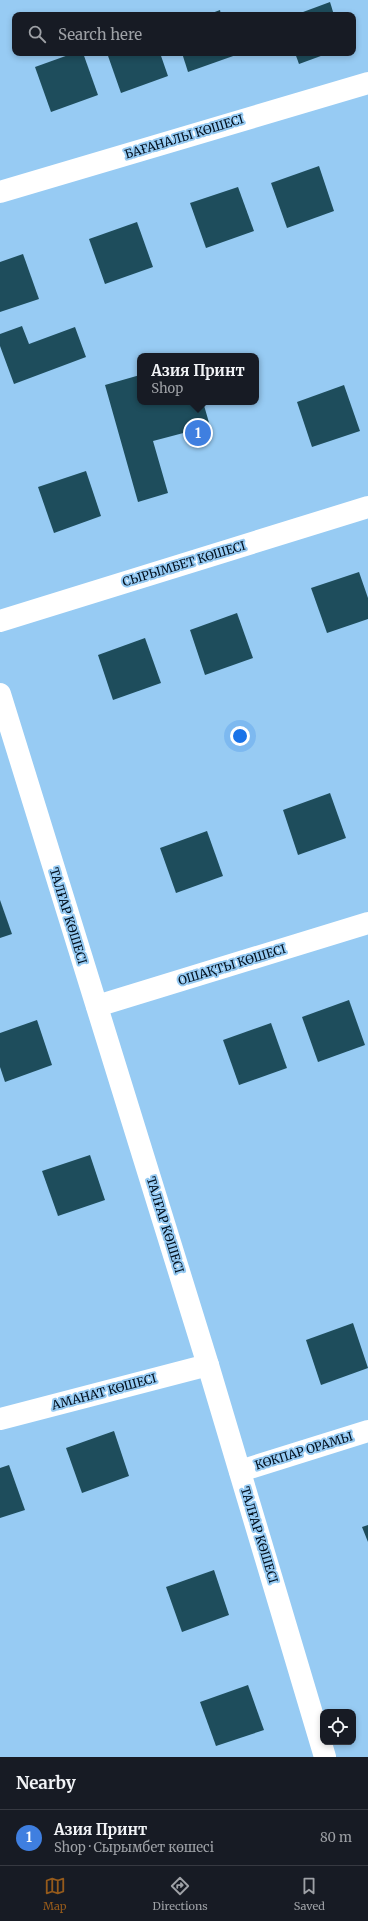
<!DOCTYPE html>
<html lang="en">
<head>
<meta charset="utf-8">
<style>
	:root { --surface:#171b24; --page:#242831; --text:#f1f3f6; --muted:#9ea1a6; --line:#363941; --accent:#955a1b }
	body { margin:0; font-family:Merriweather,serif; background:var(--page); color:var(--text) }
	.controls { position:absolute; right:12px; bottom:12px; display:grid; overflow:hidden; border-radius:8px; box-shadow:0 2px 6px #0003 }
	.controls button { width:36px; height:36px; display:grid; place-items:center; padding:0; border:0; border-bottom:1px solid var(--line); background:var(--surface); color:var(--text); font:20px sans-serif }
	.you { position:absolute; left:240px; top:736px; width:14px; height:14px; margin:-10px; border:3px solid #fff; border-radius:50%; background:#1a73e8; box-shadow:0 0 0 6px #1a73e833 }
	.badge { display:grid; place-items:center; width:26px; height:26px; border-radius:50%; background:var(--accent); color:#fff; font-size:13px; font-weight:700 }
	.pin { position:absolute; translate:-50% -50%; border:2px solid #fff; box-shadow:0 1px 4px #0006 }
	.popup { position:absolute; left:137px; top:353px; width:122px; height:52px; box-sizing:border-box; display:grid; place-content:center; border-radius:8px; background:var(--surface); filter:drop-shadow(0 1px 3px #0005); font-size:13px; white-space:nowrap; color:var(--muted) }
	.popup b { font-size:15px; color:var(--text) }
	.popup::after { content:''; position:absolute; left:50%; top:100%; margin-left:-8px; border:8px solid transparent; border-top-color:var(--surface) }
	.list { margin:0; padding:0; list-style:none }
	h2 { display:flex; justify-content:space-between; align-items:center; height:52px; margin:0; padding:0 16px; font-size:17px }
	h2 small { font-size:13px; font-weight:400; color:var(--muted) }
	.list li { display:grid; grid-template-columns:26px 1fr auto; gap:12px; align-items:center; box-sizing:border-box; height:56px; padding:0 16px; border-top:1px solid var(--line) }
	.list b { display:block; font-size:15px; white-space:nowrap }
	.list p { margin:0; font-size:13px; white-space:nowrap; color:var(--muted) }
	.list em { font-size:13px; font-style:normal; color:var(--muted) }
	.icon { flex:none; width:22px; height:22px; fill:none; stroke:currentColor; stroke-width:2; stroke-linecap:round; stroke-linejoin:round }
	.map { position:relative; flex:none; width:368px; height:1757px; overflow:hidden }
	.search { position:absolute; background:var(--surface); box-shadow:0 2px 6px #0003; left:12px; right:12px; top:12px; height:44px; display:flex; align-items:center; gap:10px; box-sizing:border-box; padding:0 14px; border-radius:8px; color:var(--muted); font-size:15px }
	.sheet { height:108px; background:var(--surface) }
	nav { display:flex; justify-content:space-around; align-items:center; box-sizing:border-box; height:56px; border-top:1px solid var(--line); background:var(--surface); font-size:11px; color:var(--muted) }
	nav a { display:grid; justify-items:center; gap:2px }
	nav .on { color:var(--accent) }
	.map>svg:first-child { display:block }
</style>
</head>
<body>
<div class="map">
<svg width="368" height="1757" viewBox="0 0 368 1757">
	<rect width="100%" height="100%" fill="#97cbf3"/>
	<g fill="#1e4d5c">
		<polygon points="330,2 334,15 295,15"/>
		<polygon points="220,10 221,15 207,15"/>
		<polygon points="74,53 83,53 98,95 51,112 35,67"/>
		<polygon points="107,53 160,53 168,76 121,93"/>
		<polygon points="182,53 235,53 236,55 188,72"/>
		<polygon points="295,53 329,53 299,64"/>
		<polygon points="319,166 334,211 287,228 271,183"/>
		<polygon points="238,187 254,231 206,248 190,203"/>
		<polygon points="137,222 153,267 105,284 89,239"/>
		<polygon points="23,254 39,299 0,312 0,262"/>
		<polygon points="22,326 29,344 75,327 86,357 14,384 0,346 0,334"/>
		<polygon points="140,375 140,402 203,402 210,426 153,441 168,493 138,502 105,385"/>
		<polygon points="344,385 360,431 312,447 297,402"/>
		<polygon points="86,471 101,516 54,533 38,487"/>
		<polygon points="359,572 368,598 368,619 327,633 311,588"/>
		<polygon points="237,613 253,658 205,675 190,630"/>
		<polygon points="145,638 161,683 113,700 98,655"/>
		<polygon points="330,793 346,838 298,855 283,810"/>
		<polygon points="207,831 223,876 176,893 160,848"/>
		<polygon points="0,900 12,934 0,938"/>
		<polygon points="349,1000 365,1045 318,1062 302,1017"/>
		<polygon points="37,1020 52,1065 5,1082 0,1067 0,1033"/>
		<polygon points="271,1023 287,1068 239,1085 223,1040"/>
		<polygon points="90,1155 105,1200 58,1216 42,1171"/>
		<polygon points="353,1323 368,1368 321,1385 306,1340"/>
		<polygon points="114,1431 129,1476 82,1493 66,1448"/>
		<polygon points="9,1465 25,1510 0,1518 0,1468"/>
		<polygon points="368,1525 368,1542 362,1527"/>
		<polygon points="214,1570 229,1615 182,1632 166,1587"/>
		<polygon points="248,1685 264,1730 216,1746 200,1702"/>
	</g>
	<g fill="none" stroke-linecap="round" stroke-linejoin="round">
		<g stroke="#fff" stroke-width="22">
			<polyline points="0,192 368,83"/>
			<polyline points="0,621 368,507"/>
			<polyline points="0,694 208,1365 325,1757"/>
			<polyline points="97,1006 368,923"/>
			<polyline points="0,1419 208,1365"/>
			<polyline points="240,1471 368,1431"/>
		</g>
	</g>
	<g text-anchor="middle" stroke-width="4" stroke-linejoin="round" paint-order="stroke">
		<g font-size="12" fill="#000f1d" stroke="#97cbf3">
			<text transform="translate(184 137) rotate(-17)" y="4">БАҒАНАЛЫ КӨШЕСІ</text>
			<text transform="translate(184 564) rotate(-17)" y="4">СЫРЫМБЕТ КӨШЕСІ</text>
			<text transform="translate(68 916) rotate(73)" y="4">ТАЛҒАР КӨШЕСІ</text>
			<text transform="translate(232 965) rotate(-17)" y="4">ОШАҚТЫ КӨШЕСІ</text>
			<text transform="translate(165 1225) rotate(73)" y="4">ТАЛҒАР КӨШЕСІ</text>
			<text transform="translate(104 1392) rotate(-15)" y="4">АМАНАТ КӨШЕСІ</text>
			<text transform="translate(304 1451) rotate(-17)" y="4">КӨКПАР ОРАМЫ</text>
			<text transform="translate(259 1535) rotate(73)" y="4">ТАЛҒАР КӨШЕСІ</text>
		</g>
	</g>
</svg>
<div class="controls">
<button><svg class="icon" aria-label="locate" viewBox="0 0 24 24"><circle cx="12" cy="12" r="6"/><path d="M12 2v4M12 18v4M2 12h4M18 12h4"/></svg></button>
</div>
<div class="you"></div>
<div class="pin badge" style="left:198px;top:433px;background:#3f7fe0">1</div>
<div class="popup"><b>Азия Принт</b>Shop</div>
<div class="search"><svg class="icon" aria-label="search" viewBox="0 0 24 24"><circle cx="10" cy="10" r="6"/><path d="M15 15l6 6"/></svg>Search here</div>
</div>
<section class="sheet">
<h2>Nearby<small></small></h2>
<ul class="list">
<li><span class="badge" style="background:#3f7fe0">1</span><div><b>Азия Принт</b><p>Shop · Сырымбет көшесі</p></div><em>80 m</em></li>
</ul>
</section>
<nav>
<a class="on"><svg class="icon" aria-label="map" viewBox="0 0 24 24"><path d="M3 6l6-2 6 2 6-2v14l-6 2-6-2-6 2zM9 4v14M15 6v14"/></svg>Map</a>
<a><svg class="icon" aria-label="directions" viewBox="0 0 24 24"><path d="M12 3l9 9-9 9-9-9zM9 14v-3h6M13 9l2 2-2 2"/></svg>Directions</a>
<a><svg class="icon" aria-label="saved" viewBox="0 0 24 24"><path d="M7 4h10v16l-5-4-5 4z"/></svg>Saved</a>
</nav>
</body>
</html>
